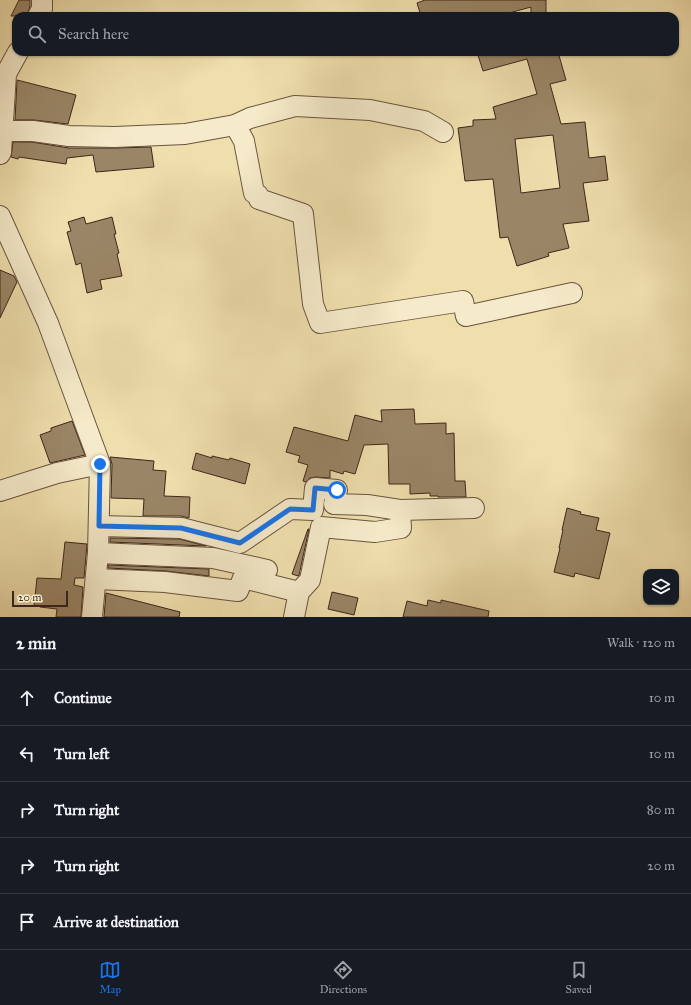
<!DOCTYPE html>
<html lang="en">
<head>
<meta charset="utf-8">
<style>
	:root { --surface:#171b24; --page:#20242c; --text:#f1f3f6; --muted:#9ea1a6; --line:#363941; --accent:#1a73e8 }
	body { margin:0; font-family:"IM FELL Great Primer",serif; background:var(--page); color:var(--text) }
	.controls { position:absolute; right:12px; bottom:12px; display:grid; overflow:hidden; border-radius:8px; box-shadow:0 1px 3px #0004 }
	.controls button { width:36px; height:36px; display:grid; place-items:center; padding:0; border:0; border-bottom:1px solid var(--line); background:var(--surface); color:var(--text); font:20px sans-serif }
	.scale { position:absolute; left:12px; bottom:10px; width:56px; box-sizing:border-box; padding-left:4px; border:2px solid #3d261c; border-top:0; font-size:11px; line-height:14px; white-space:nowrap; color:#3d261c; -webkit-text-stroke:3px #f5eaca; paint-order:stroke }
	.stop { position:absolute; width:12px; height:12px; margin:-9px; border:3px solid #1a73e8; border-radius:50%; background:#fff }
	.stop.end { background:#1a73e8; border-color:#fff; box-shadow:0 1px 4px #0008 }
	.list { margin:0; padding:0; list-style:none }
	h2 { display:flex; justify-content:space-between; align-items:center; height:52px; margin:0; padding:0 16px; font-size:17px }
	h2 small { font-size:13px; font-weight:400; color:var(--muted) }
	.list li { display:grid; grid-template-columns:26px 1fr auto; gap:12px; align-items:center; box-sizing:border-box; height:56px; padding:0 16px; border-top:1px solid var(--line) }
	.list b { display:block; font-size:15px; white-space:nowrap }
	.list em { font-size:13px; font-style:normal; color:var(--muted) }
	.icon { flex:none; width:22px; height:22px; fill:none; stroke:currentColor; stroke-width:2; stroke-linecap:round; stroke-linejoin:round }
	.map { position:relative; flex:none; width:691px; height:617px; overflow:hidden }
	.search { position:absolute; background:var(--surface); box-shadow:0 1px 3px #0004; left:12px; right:12px; top:12px; height:44px; display:flex; align-items:center; gap:10px; box-sizing:border-box; padding:0 14px; border-radius:12px; color:var(--muted); font-size:15px }
	.sheet { height:332px; background:var(--surface) }
	nav { display:flex; justify-content:space-around; align-items:center; box-sizing:border-box; height:56px; border-top:1px solid var(--line); background:var(--surface); font-size:11px; color:var(--muted) }
	nav a { display:grid; justify-items:center; gap:2px }
	nav .on { color:var(--accent) }
	.map>svg:first-child { display:block }
</style>
</head>
<body>
<div class="map">
<svg width="691" height="617" viewBox="0 0 691 617">
	<rect width="100%" height="100%" fill="#efdfad"/>
	<filter id="stains"><feTurbulence type="fractalNoise" baseFrequency=".005" numOctaves="4"/><feColorMatrix values="0 0 0 0 .2 0 0 0 0 .09 0 0 0 0 .02 0 0 0 .5 -.17"/></filter>
	<radialGradient id="worn" r=".72"><stop offset=".6" stop-color="#630" stop-opacity="0"/><stop offset="1" stop-color="#630" stop-opacity=".3"/></radialGradient>
	<g fill="#9a8667" stroke="#3d261c" fill-rule="evenodd">
		<polygon points="19,0 30,0 30,6 27,16 11,16"/>
		<polygon points="425,0 546,0 546,16 531,16 531,7 498,16 421,16 417,3"/>
		<path d="M477,52H558L566,80L550,84L561,124L585,122L589,158L605,156L608,180L583,183L589,221L563,224L569,248L548,253L549,256L517,266L508,237L500,238L493,179L465,181L458,128L473,126V120L496,119L493,107L537,94L527,59L483,71ZM553,135L560,188L521,193L515,139Z"/>
		<polygon points="17,80 76,95 68,124 34,120 15,120"/>
		<polygon points="13,142 32,142 69,148 115,148 151,147 154,167 96,172 93,155 67,158 66,164 19,157 18,159 11,157"/>
		<polygon points="84,217 86,224 112,217 116,234 114,234 119,253 117,254 122,276 100,280 102,289 87,293 81,263 76,265 67,232 71,231 68,222"/>
		<polygon points="0,270 14,276 17,282 0,318"/>
		<polygon points="414,409 415,424 446,423 446,434 454,433 455,481 465,481 466,497 438,497 438,496 430,496 430,493 410,494 410,484 389,484 388,444 364,445 355,474 344,471 343,474 330,470 330,478 316,477 310,478 306,482 303,481 308,465 298,462 300,456 286,452 294,427 348,441 355,415 382,422 381,410"/>
		<polygon points="72,421 85,455 50,463 40,435 51,431 51,428"/>
		<polygon points="196,453 212,458 212,456 229,460 230,458 250,464 245,484 192,469"/>
		<polygon points="110,457 154,461 153,470 166,471 164,496 190,497 189,518 181,516 143,516 144,499 111,498 112,464"/>
		<polygon points="567,508 581,512 580,514 599,518 596,530 610,533 599,579 575,573 574,577 554,572 560,548 559,548 563,530 562,530"/>
		<polygon points="308,529 309,529 299,575 298,576 292,574"/>
		<polygon points="110,538 179,539 206,546 110,542"/>
		<polygon points="65,542 87,544 84,578 75,578 74,585 83,587 81,617 56,617 57,609 40,607 40,606 34,606 37,578 61,579"/>
		<polygon points="108,565 209,569 209,576 166,571 108,568"/>
		<polygon points="332,592 358,598 354,615 328,609"/>
		<polygon points="106,593 180,612 179,617 104,617"/>
		<polygon points="428,600 441,603 441,600 489,611 488,617 403,617 407,601 427,606"/>
	</g>
	<g fill="none" stroke-linecap="round" stroke-linejoin="round">
		<defs>
			<g id="minor">
				<polyline points="38,16 42,9 42,0"/>
				<polyline points="235,125 244,141 254,193 258,195 259,199 303,214 313,304 320,323 463,301 466,316 572,293"/>
				<polyline points="3,131 33,131 69,136 115,137 185,134 235,125 250,118 295,106 370,110 424,121 443,132"/>
				<polyline points="0,154 1,152 6,74 18,52"/>
				<polyline points="0,216 48,323 100,464 98,553 92,617"/>
				<polyline points="0,491 57,473 100,464"/>
				<polyline points="99,526 181,528 240,543 290,509 313,510 315,488 337,490 334,504 367,505 400,510"/>
				<polyline points="98,553 213,558 267,570"/>
				<polyline points="96,579 165,582 238,591 243,578 299,592"/>
				<polyline points="294,617 299,592 310,580 321,527 375,532 401,528 400,510 474,508"/>
			</g>
		</defs>
		<use href="#minor" stroke="#6a5440" stroke-width="22"/>
		<use href="#minor" stroke="#f5eaca" stroke-width="20"/>
	</g>
	<g fill="none" stroke-linecap="round" stroke-linejoin="round">
		<polyline stroke="#1a73e8" stroke-width="5" points="100,464 99,526 181,528 240,543 290,509 313,510 315,488 337,490"/>
	</g>
	<rect width="100%" height="100%" filter="url(#stains)"/>
	<rect width="100%" height="100%" fill="url(#worn)"/>
</svg>
<div class="controls">
<button><svg class="icon" aria-label="layers" viewBox="0 0 24 24"><path d="M12 4l9 5-9 5-9-5zM3 14l9 5 9-5"/></svg></button>
</div>
<div class="scale">20 m</div>
<div class="stop" style="left:337px;top:490px"></div>
<div class="stop end" style="left:100px;top:464px"></div>
<div class="search"><svg class="icon" aria-label="search" viewBox="0 0 24 24"><circle cx="10" cy="10" r="6"/><path d="M15 15l6 6"/></svg>Search here</div>
</div>
<section class="sheet">
<h2>2 min<small>Walk · 120 m</small></h2>
<ul class="list">
<li><svg class="icon" aria-label="ahead" viewBox="0 0 24 24"><path d="M12 20V5M6 11l6-6 6 6"/></svg><div><b>Continue</b></div><em>10 m</em></li>
<li><svg class="icon" aria-label="left" viewBox="0 0 24 24"><path d="M17 20v-9H6M10 6l-5 5 5 5"/></svg><div><b>Turn left</b></div><em>10 m</em></li>
<li><svg class="icon" aria-label="right" viewBox="0 0 24 24"><path d="M7 20v-9h11M14 6l5 5-5 5"/></svg><div><b>Turn right</b></div><em>80 m</em></li>
<li><svg class="icon" aria-label="right" viewBox="0 0 24 24"><path d="M7 20v-9h11M14 6l5 5-5 5"/></svg><div><b>Turn right</b></div><em>20 m</em></li>
<li><svg class="icon" aria-label="arrive" viewBox="0 0 24 24"><path d="M6 21V4h12l-3 4 3 4H6"/></svg><div><b>Arrive at destination</b></div></li>
</ul>
</section>
<nav>
<a class="on"><svg class="icon" aria-label="map" viewBox="0 0 24 24"><path d="M3 6l6-2 6 2 6-2v14l-6 2-6-2-6 2zM9 4v14M15 6v14"/></svg>Map</a>
<a><svg class="icon" aria-label="directions" viewBox="0 0 24 24"><path d="M12 3l9 9-9 9-9-9zM9 14v-3h6M13 9l2 2-2 2"/></svg>Directions</a>
<a><svg class="icon" aria-label="saved" viewBox="0 0 24 24"><path d="M7 4h10v16l-5-4-5 4z"/></svg>Saved</a>
</nav>
</body>
</html>
